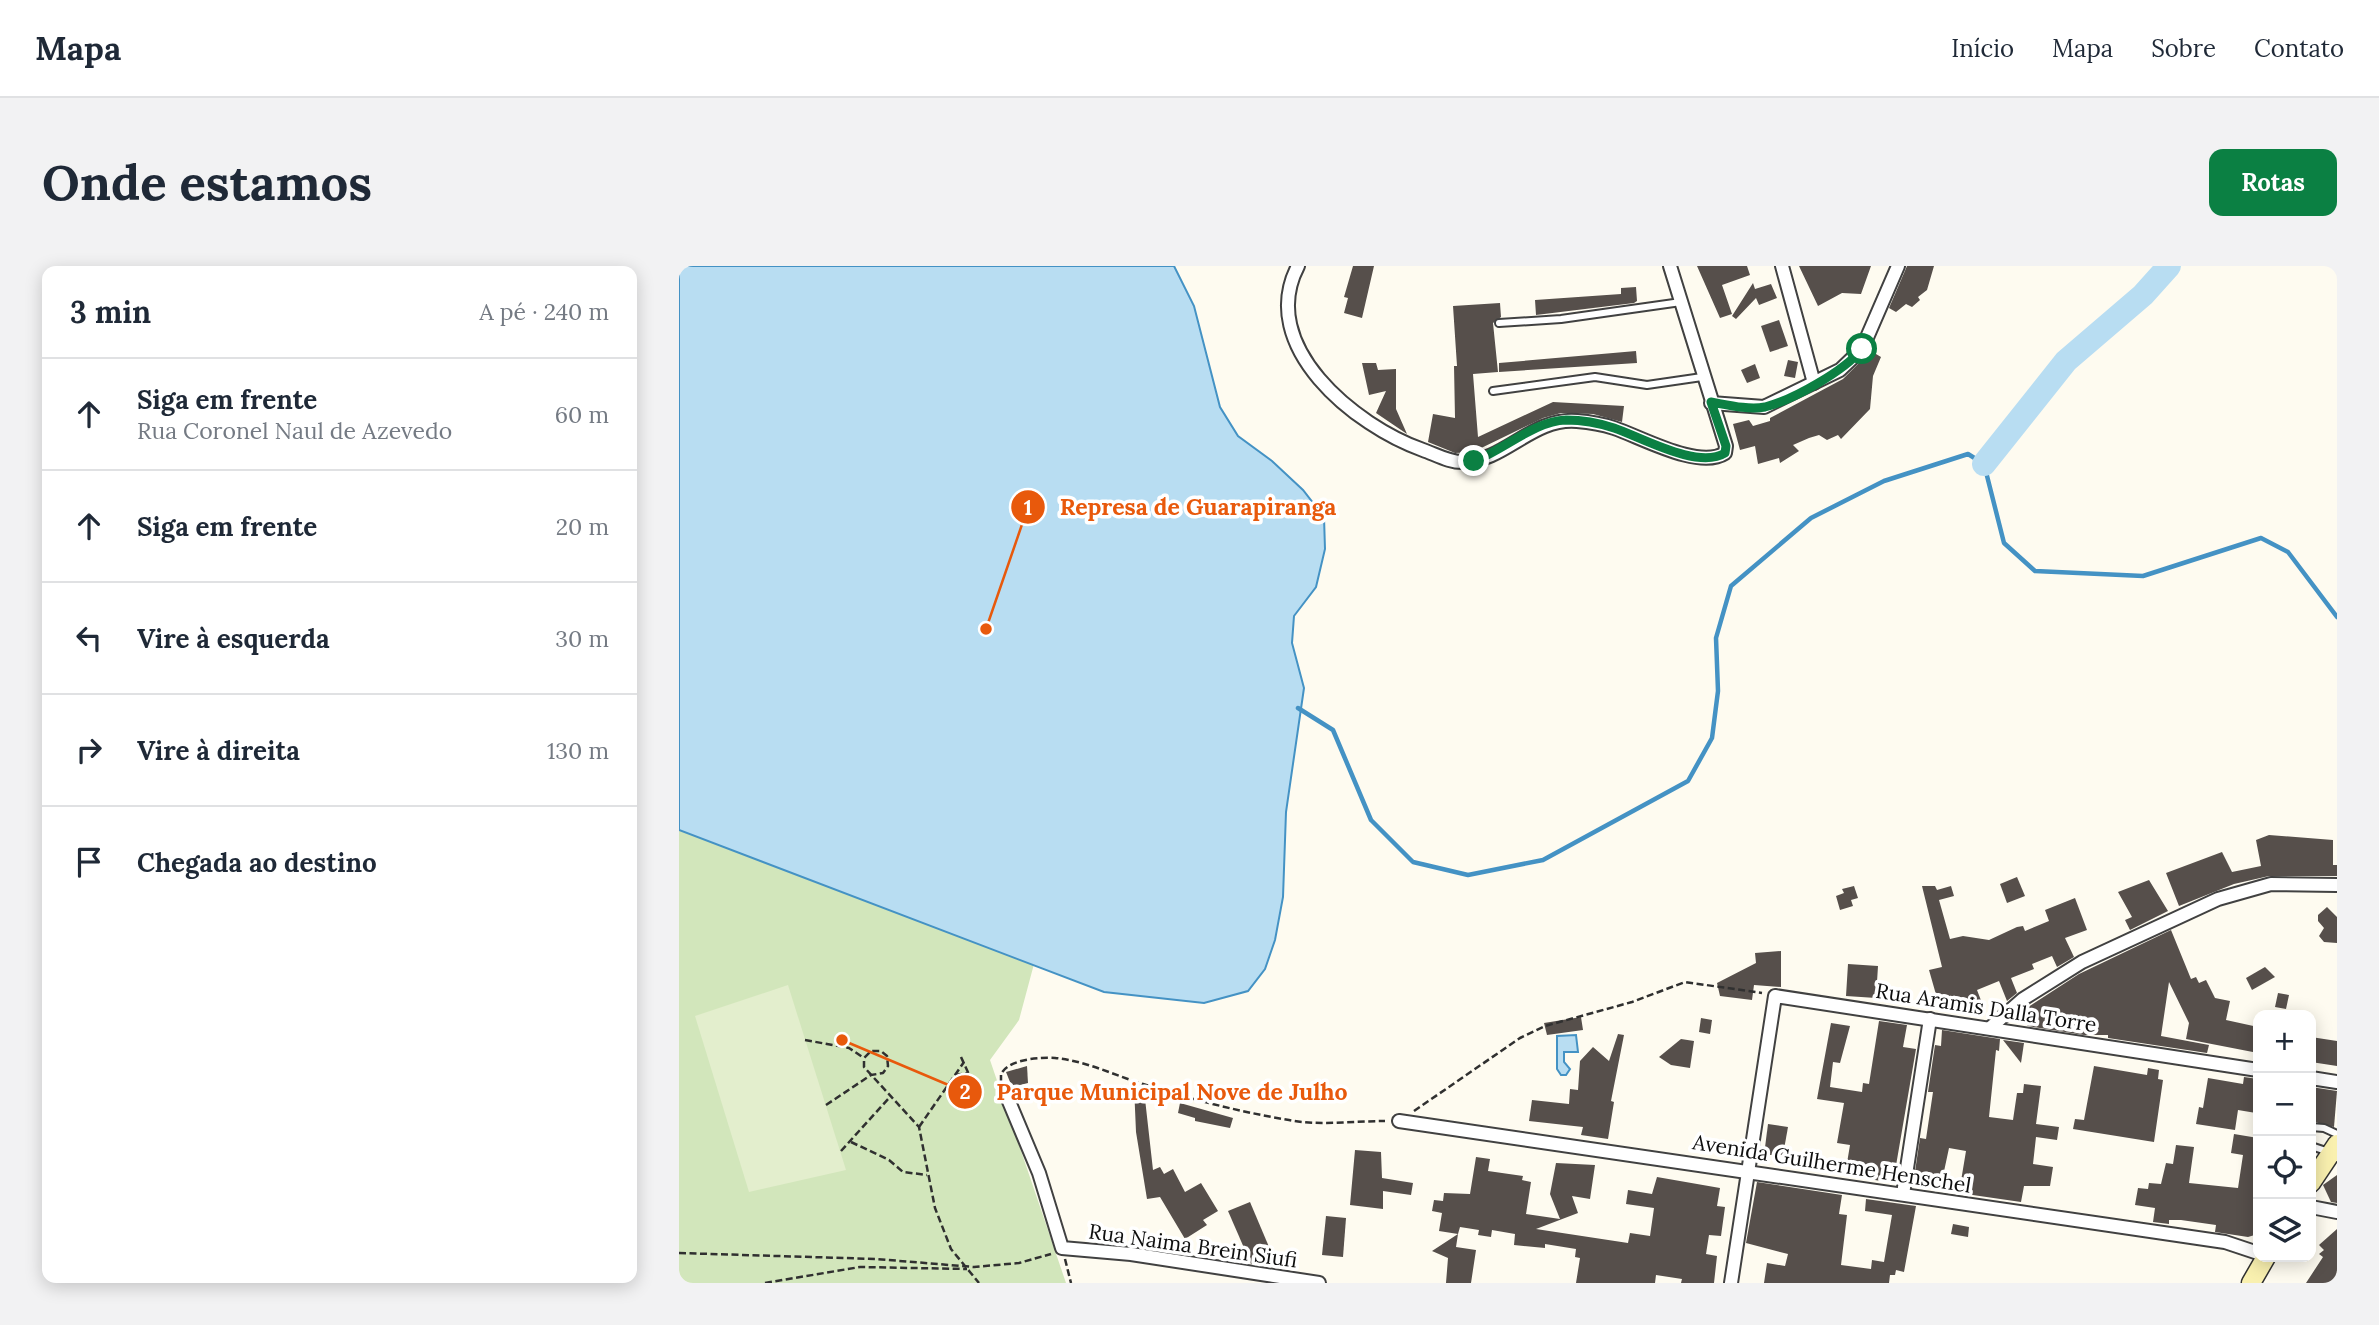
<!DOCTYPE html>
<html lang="pt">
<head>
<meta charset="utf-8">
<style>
	:root { --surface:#fff; --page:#f2f2f3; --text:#1f2937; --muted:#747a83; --line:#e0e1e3; --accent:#0b8043 }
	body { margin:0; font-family:Lora,serif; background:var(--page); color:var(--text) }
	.controls { position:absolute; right:21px; bottom:21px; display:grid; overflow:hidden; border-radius:14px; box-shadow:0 4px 18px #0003 }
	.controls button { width:63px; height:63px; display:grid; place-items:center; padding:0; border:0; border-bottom:2px solid var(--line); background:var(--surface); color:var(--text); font:35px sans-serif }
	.stop { position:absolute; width:21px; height:21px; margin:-16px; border:5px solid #0b8043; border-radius:50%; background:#fff }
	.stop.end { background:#0b8043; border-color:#fff; box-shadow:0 2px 7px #0008 }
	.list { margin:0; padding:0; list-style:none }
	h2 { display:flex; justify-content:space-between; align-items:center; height:91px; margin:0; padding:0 28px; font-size:30px }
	h2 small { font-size:23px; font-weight:400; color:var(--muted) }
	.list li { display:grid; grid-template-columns:46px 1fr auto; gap:21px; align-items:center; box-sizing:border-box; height:112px; padding:0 28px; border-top:2px solid var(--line) }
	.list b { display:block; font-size:26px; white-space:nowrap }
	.list p { margin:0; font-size:23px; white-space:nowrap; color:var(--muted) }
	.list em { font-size:23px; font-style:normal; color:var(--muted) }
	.icon { flex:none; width:38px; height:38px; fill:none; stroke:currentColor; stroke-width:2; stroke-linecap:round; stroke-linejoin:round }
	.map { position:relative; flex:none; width:1658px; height:1017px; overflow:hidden; border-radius:14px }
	header { display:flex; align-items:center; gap:42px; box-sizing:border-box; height:98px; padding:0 35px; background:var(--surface); border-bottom:2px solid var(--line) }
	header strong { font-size:33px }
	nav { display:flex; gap:38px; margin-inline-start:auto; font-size:24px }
	.intro { display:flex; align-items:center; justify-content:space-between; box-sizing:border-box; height:168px; padding:0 42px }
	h1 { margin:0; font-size:49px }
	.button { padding:18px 32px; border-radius:14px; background:var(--accent); color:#fff; font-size:24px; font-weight:700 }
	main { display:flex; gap:42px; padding:0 42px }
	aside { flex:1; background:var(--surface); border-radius:14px; box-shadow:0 4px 18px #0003 }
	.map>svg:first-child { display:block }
</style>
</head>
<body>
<header>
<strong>Mapa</strong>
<nav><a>Início</a><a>Mapa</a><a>Sobre</a><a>Contato</a></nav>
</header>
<div class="intro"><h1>Onde estamos</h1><a class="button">Rotas</a></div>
<main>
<aside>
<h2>3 min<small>A pé · 240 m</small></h2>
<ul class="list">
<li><svg class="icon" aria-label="ahead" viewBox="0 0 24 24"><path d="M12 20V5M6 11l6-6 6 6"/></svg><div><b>Siga em frente</b><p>Rua Coronel Naul de Azevedo</p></div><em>60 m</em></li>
<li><svg class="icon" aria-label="ahead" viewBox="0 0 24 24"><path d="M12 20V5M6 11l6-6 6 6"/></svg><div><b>Siga em frente</b></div><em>20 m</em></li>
<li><svg class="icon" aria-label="left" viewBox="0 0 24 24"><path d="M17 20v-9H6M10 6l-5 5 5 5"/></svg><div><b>Vire à esquerda</b></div><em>30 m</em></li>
<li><svg class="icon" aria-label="right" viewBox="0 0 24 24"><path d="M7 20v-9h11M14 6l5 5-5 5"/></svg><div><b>Vire à direita</b></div><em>130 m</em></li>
<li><svg class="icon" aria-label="arrive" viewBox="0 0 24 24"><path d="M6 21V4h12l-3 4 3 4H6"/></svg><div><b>Chegada ao destino</b></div></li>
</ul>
</aside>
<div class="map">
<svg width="1658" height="1017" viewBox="0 0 1658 1017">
	<rect width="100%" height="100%" fill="#fefbf0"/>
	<polygon fill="#d2e6bb" points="495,0 515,40 541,141 559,170 593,195 624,224 645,251 646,283 637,321 615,350 613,377 625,422 607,546 604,631 596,674 586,703 569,725 525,737 425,726 355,698 340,754 311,794 387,1017 0,1017 0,267"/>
	<polygon fill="#e3eecd" points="109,719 167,904 70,926 16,750"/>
	<g fill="#b8ddf2" stroke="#4492c4" stroke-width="2">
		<polygon points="0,0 495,0 515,40 541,141 559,170 593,195 624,224 645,251 646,283 637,321 615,350 613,377 625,422 607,546 604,631 596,674 586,703 569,725 525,737 425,726 0,564"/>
		<polygon points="897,769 899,786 885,786 885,796 891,803 887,809 882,809 878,803 878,770"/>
	</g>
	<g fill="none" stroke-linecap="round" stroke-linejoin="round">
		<polyline stroke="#4492c4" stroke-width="4.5" points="619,442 654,464 692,554 734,596 789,609 864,594 1009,515 1033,472 1039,425 1037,372 1052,320 1132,252 1205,215 1289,188 1305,198 1325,277 1356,305 1464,310 1582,272 1609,286 1658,351"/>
		<polyline stroke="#b8ddf2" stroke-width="24" points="1305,198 1387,95 1464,29 1490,0"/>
	</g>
	<g fill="#564f4b">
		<polygon points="674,0 695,0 683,52 665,47 669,32 665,31"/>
		<polygon points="1018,0 1068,0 1071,9 1043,19 1053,48 1041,52"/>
		<polygon points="1120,0 1192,0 1182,28 1163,27 1139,40"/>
		<polygon points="1228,0 1255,0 1248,24 1239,31 1241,34 1233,41 1227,38 1217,46 1210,42"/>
		<polygon points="1074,17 1076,23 1092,18 1098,32 1080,39 1077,32 1057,53 1053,50"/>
		<polygon points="957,21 958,35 955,37 857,49 856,34 942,28 942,22"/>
		<polygon points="821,37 822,51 814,57 819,106 794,108 799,171 874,136 945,140 943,156 914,148 882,147 864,152 794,186 776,187 749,176 754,148 776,152 775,100 778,100 774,40"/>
		<polygon points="1100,54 1109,80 1091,86 1082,60"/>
		<polygon points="957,85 958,97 820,106 820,97"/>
		<polygon points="1192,85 1202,91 1194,110 1191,143 1162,173 1159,169 1148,174 1140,169 1130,172 1114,179 1120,185 1101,197 1100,192 1079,198 1076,180 1061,184 1054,158 1070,154 1074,160 1091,155 1091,152 1164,113"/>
		<polygon points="1109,94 1119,96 1116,112 1105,110"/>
		<polygon points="683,97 697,97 699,104 717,103 717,143 728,168 697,147 707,125 690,129"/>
		<polygon points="1076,98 1081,112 1068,117 1062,104"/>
		<polygon points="1590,569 1654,574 1654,599 1658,599 1658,610 1590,610 1555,618 1500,640 1487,607 1543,586 1553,606 1582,600 1577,574"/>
		<polygon points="1338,611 1346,630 1328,637 1321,618"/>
		<polygon points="1470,614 1489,645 1451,664 1446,654 1453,651 1439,626"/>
		<polygon points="1175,620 1179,632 1172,634 1174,640 1161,644 1157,630 1165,627 1163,623"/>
		<polygon points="1243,620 1256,620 1258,624 1272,620 1275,630 1260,634 1271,673 1284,670 1310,674 1338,661 1344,660 1346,665 1370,655 1366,644 1396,632 1408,664 1386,672 1395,691 1378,701 1373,690 1353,698 1355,703 1332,712 1338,727 1328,735 1320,715 1298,724 1303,737 1290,742 1287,732 1260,739 1250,704 1263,701"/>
		<polygon points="1648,641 1658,651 1658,677 1645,676 1640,670 1645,662 1639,655 1639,649"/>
		<polygon points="1492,664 1512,713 1517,711 1520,717 1527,714 1536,732 1551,735 1547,754 1579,761 1579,787 1507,773 1510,757 1490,716 1482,770 1530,779 1528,787 1429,772 1429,769 1405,769 1349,760 1345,755 1346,743 1400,708"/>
		<polygon points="1102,685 1102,721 1075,719 1073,734 1041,730 1038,717 1077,697 1076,687"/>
		<polygon points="1169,698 1199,700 1197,732 1167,730"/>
		<polygon points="1586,701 1596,711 1573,724 1567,712"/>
		<polygon points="1599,727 1610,729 1607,743 1596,741"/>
		<polygon points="902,751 904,764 868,769 865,757"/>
		<polygon points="1022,752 1033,754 1031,768 1020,766"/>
		<polygon points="1200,755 1228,759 1224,781 1237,783 1214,917 1166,909 1171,879 1158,877 1165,837 1138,833 1152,757 1171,760 1161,797 1154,796 1151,821 1183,826 1184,817 1190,818"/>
		<polygon points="1263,764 1321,773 1320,785 1317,784 1310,851 1334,854 1338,827 1344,827 1345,818 1362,820 1357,858 1380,861 1378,874 1357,871 1354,898 1374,901 1371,920 1345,920 1342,936 1280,927 1287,885 1270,882 1261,924 1234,919 1241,872 1247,873 1254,826 1249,826 1256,779 1262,780"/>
		<polygon points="939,768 945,769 932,835 935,836 929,873 902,869 904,861 850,855 853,834 890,838 891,823 899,824 901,795 914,781 930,795"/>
		<polygon points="1632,771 1658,775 1658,800 1632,796"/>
		<polygon points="1002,773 1015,775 1011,802 992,799 980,791"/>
		<polygon points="1324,774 1345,777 1342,797"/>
		<polygon points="348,800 349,817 333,821 327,806"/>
		<polygon points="1415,800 1468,809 1469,802 1480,804 1479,813 1484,814 1475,876 1394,863 1396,853 1405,854"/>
		<polygon points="1565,811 1579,813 1577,847 1559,844 1556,864 1517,858 1520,841 1524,842 1529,812 1564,818"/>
		<polygon points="455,820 465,824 474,904 481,901 485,908 494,903 506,926 522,917 539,945 524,954 528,959 506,973 481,931 468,933 457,866"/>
		<polygon points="1632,821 1658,825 1655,861 1632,855"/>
		<polygon points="501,837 554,852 551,862 516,855 516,852 499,847"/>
		<polygon points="1089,858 1109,861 1104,889 1085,889"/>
		<polygon points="1555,868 1579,872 1575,915 1579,916 1579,968 1569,971 1536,966 1537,959 1502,954 1490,954 1490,958 1474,956 1476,942 1456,939 1459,922 1469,923 1470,917 1482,918 1487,897 1494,898 1497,879 1515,881 1510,917 1559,922 1564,889 1552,887"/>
		<polygon points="676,884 702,886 703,912 734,917 732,929 704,925 704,943 671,939"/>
		<polygon points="797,891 811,893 809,905 844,910 843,914 852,916 847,948 881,953 871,928 877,897 916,899 911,933 893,930 899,947 857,963 949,977 951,967 971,970 975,942 947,938 949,924 973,928 978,911 1041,922 1038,940 1046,941 1042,970 1030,969 1027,988 1038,990 1035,1017 1002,1017 1003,1013 977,1009 976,1017 897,1017 901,992 896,991 897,983 866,978 866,982 835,979 836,968 813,964 812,971 799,969 800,964 781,961 779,968 760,965 763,947 753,945 755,934 764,935 765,927 791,928"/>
		<polygon points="1658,909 1658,937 1652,936 1644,919"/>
		<polygon points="1078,916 1163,929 1160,948 1168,949 1162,999 1192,1003 1193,994 1205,996 1213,949 1186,945 1187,933 1237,940 1225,1006 1217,1004 1216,1009 1211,1009 1210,1017 1085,1017 1088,997 1106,1000 1109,988 1067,977"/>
		<polygon points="571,936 596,995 586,1000 572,998 549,945"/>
		<polygon points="647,950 667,952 664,991 643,989"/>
		<polygon points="1274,958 1290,961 1289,971 1272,968"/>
		<polygon points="1658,963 1658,1017 1627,1017 1644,991 1640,988 1645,984 1640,979"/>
		<polygon points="454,965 473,968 472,979 452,976"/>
		<polygon points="779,968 777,981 797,984 792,1017 767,1017 769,992 753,985"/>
	</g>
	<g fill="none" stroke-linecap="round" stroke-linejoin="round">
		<defs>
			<g id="lane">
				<polyline points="820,57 882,53 1002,36"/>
				<polyline points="814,125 916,111 968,119 1023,111"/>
				<polyline points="1632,861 1645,862 1658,868"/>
				<polyline points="1632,880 1650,886"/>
			</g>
			<g id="street">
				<path d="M619,0C577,80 676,160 744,184C756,188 771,197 785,196C826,195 854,151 898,155C911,156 923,158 935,162C962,171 1020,204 1046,187L1047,180L991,0"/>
				<polyline points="1103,0 1135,117"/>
				<polyline points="1032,137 1085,141 1161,104 1183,83 1219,0"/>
				<polyline points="1311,762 1344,733 1403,696 1539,633 1592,618 1658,619"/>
				<polyline points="1632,812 1658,816"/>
				<polyline points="326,826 360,907 383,982 452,988 640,1017"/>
				<polyline points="720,855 1546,976 1579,987"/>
				<polyline points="1224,928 1251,753"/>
				<polyline points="1632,941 1658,946"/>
				<polyline points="1052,1017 1096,730 1579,804"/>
			</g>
			<g id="secondary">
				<polyline points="1632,917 1658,878"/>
				<polyline points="1572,1017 1587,991"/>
			</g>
		</defs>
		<use href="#lane" stroke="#414141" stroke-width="10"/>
		<use href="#street" stroke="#414141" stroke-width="16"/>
		<use href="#secondary" stroke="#303030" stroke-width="21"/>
		<g stroke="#303030" stroke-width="2.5" stroke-dasharray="7 3.5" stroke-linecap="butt">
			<polyline points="126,774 170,782 185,792"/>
			<polyline points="282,791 293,815"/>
			<polyline points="276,809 289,807"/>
			<path d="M322,816V808C330,793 361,791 376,792C408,795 434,809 464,818C511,833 561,846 610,854C640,860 675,855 706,855"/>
			<polyline points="147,839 192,809 204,807 209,800 208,790 202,785 192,785 185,792 185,801 240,861 256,942 272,983 300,1017"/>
			<polyline points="735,845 841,772 866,760 953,736 1006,716 1083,727"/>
			<polyline points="240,861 285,796"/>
			<polyline points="172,876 210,894 224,906 248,909"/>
			<polyline points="162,885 210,832"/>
			<polyline points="0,987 197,993 295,1001 340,997 372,988"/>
			<polyline points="386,993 392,1017"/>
			<polyline points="86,1017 181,1001 288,1003"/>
		</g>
		<use href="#lane" stroke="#fff" stroke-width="6"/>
		<use href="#street" stroke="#fff" stroke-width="12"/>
		<use href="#secondary" stroke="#f9f0af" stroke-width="18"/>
	</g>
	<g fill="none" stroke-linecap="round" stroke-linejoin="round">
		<path stroke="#0b8043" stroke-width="9" d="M795,195C825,184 855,155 887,154C903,154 920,157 935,162C962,171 1019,204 1046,187L1047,180L1032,136C1049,139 1069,144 1086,141C1114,134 1165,105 1183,83"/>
	</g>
	<g text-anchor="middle" stroke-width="7" stroke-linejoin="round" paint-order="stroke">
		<g font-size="21" fill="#0e0e0e" stroke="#fff">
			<text transform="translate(1307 742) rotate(9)" y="7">Rua Aramis Dalla Torre</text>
			<text transform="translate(1153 898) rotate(9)" y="7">Avenida Guilherme Henschel</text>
			<text transform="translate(514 980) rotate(8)" y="7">Rua Naima Brein Siufi</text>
		</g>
	</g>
	<path fill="none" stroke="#e8590c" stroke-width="2.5" d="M307 363L349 241M163 774L286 826"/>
	<g fill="#e8590c" stroke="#fff" stroke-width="2.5">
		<circle cx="307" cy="363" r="7"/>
		<circle cx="163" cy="774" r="7"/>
		<circle cx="349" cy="241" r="18"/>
		<circle cx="286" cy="826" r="18"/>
	</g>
	<g font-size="21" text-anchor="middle" font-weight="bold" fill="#fff">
		<text x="349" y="249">1</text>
		<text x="286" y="833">2</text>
	</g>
	<g font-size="23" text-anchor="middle" font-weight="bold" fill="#e8590c" stroke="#fff" stroke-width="7" stroke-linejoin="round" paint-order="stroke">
		<text x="519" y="249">Represa de Guarapiranga</text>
		<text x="493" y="834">Parque Municipal Nove de Julho</text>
	</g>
</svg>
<div class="controls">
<button>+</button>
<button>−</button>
<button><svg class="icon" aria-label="locate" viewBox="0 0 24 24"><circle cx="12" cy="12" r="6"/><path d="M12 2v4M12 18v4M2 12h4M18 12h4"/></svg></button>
<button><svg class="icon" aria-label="layers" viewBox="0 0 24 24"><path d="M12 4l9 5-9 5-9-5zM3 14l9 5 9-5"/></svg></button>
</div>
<div class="stop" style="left:1183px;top:83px"></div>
<div class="stop end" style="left:795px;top:195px"></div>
</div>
</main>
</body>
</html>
